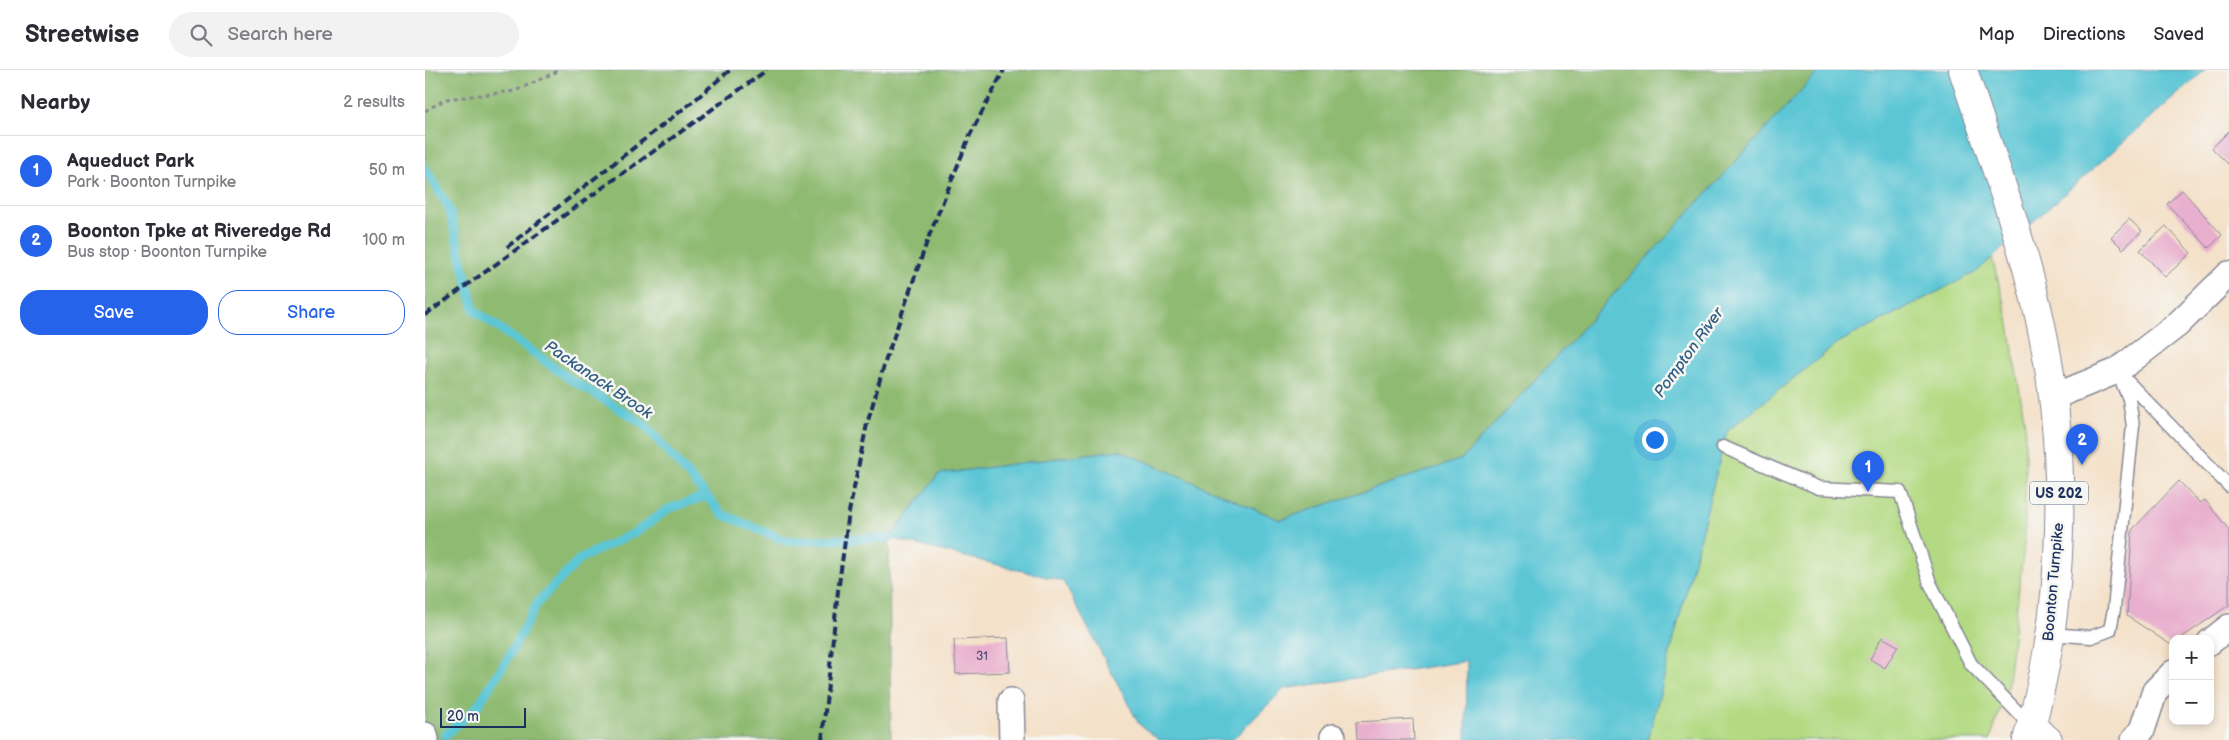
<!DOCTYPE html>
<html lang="en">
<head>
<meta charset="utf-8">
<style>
	:root { --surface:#fff; --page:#f2f2f3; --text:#2b2b33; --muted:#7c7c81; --line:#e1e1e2; --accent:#2563eb }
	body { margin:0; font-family:"Balsamiq Sans",sans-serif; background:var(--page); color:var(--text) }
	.controls { position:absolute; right:15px; bottom:15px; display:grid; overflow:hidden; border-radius:10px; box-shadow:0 2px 8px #0003 }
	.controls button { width:45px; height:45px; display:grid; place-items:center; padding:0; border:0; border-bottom:1px solid var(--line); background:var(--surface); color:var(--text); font:25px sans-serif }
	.scale { position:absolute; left:15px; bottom:12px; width:86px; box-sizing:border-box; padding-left:5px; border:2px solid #1b2f5e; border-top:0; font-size:14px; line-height:18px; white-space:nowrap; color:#1b2f5e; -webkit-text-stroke:4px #f6f6f2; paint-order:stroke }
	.you { position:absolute; left:1229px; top:369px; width:18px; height:18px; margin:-12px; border:4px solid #fff; border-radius:50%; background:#1a73e8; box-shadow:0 0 0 8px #1a73e833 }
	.badge { display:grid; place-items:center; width:32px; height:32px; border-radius:50%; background:var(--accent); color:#fff; font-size:16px; font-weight:700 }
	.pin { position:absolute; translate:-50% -41px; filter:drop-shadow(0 1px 2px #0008) }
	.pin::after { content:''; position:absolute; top:26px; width:18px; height:15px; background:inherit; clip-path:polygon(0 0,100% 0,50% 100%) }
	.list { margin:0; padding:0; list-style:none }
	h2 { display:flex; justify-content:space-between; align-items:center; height:65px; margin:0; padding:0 20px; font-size:21px }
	h2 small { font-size:16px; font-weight:400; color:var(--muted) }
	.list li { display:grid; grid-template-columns:32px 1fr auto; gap:15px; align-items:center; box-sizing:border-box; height:70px; padding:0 20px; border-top:1px solid var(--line) }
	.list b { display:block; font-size:19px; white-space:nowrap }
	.list p { margin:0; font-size:16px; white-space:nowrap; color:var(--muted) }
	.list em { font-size:16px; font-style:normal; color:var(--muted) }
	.actions { display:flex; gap:10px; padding:15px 20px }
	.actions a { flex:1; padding:11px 0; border:1px solid var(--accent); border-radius:20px; text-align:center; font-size:18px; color:var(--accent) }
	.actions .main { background:var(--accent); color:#fff }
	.icon { flex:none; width:28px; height:28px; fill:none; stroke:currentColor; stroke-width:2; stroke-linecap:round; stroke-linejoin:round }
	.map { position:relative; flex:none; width:1804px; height:670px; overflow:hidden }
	header { display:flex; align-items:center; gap:30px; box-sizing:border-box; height:70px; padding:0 25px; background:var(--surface); border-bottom:1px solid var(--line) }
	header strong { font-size:24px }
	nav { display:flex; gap:28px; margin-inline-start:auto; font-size:18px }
	.search { width:350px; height:45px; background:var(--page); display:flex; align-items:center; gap:12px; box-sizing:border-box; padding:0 18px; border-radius:28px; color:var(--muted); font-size:19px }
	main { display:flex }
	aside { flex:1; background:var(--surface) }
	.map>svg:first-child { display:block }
</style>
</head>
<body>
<header>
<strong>Streetwise</strong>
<div class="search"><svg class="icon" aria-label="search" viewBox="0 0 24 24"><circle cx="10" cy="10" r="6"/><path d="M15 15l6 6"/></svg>Search here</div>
<nav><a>Map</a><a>Directions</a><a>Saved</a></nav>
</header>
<main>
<aside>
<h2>Nearby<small>2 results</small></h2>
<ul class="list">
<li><span class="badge">1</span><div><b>Aqueduct Park</b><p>Park · Boonton Turnpike</p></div><em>50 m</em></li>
<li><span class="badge">2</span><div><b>Boonton Tpke at Riveredge Rd</b><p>Bus stop · Boonton Turnpike</p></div><em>100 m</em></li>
</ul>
<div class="actions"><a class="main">Save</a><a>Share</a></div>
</aside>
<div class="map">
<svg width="1804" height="670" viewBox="0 0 1804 670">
	<rect width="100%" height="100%" fill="#f6f6f2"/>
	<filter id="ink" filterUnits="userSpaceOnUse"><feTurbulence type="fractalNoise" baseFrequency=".02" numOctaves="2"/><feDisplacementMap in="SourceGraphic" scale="10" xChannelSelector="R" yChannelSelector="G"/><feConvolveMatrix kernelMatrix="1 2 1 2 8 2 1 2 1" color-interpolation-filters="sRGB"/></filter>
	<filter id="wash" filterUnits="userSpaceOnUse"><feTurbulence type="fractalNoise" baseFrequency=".0096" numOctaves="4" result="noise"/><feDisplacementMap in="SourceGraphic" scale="20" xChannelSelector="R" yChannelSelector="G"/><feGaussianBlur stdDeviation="1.12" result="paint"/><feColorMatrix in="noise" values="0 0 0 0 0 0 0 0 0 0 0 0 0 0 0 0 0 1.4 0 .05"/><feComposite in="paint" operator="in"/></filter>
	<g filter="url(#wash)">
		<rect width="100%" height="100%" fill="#f4e1c9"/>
		<polygon fill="#b3da83" stroke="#678470" points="1567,188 1583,248 1600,355 1600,467 1582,619 1565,670 1223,670 1302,361 1414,272 1551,202"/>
		<polygon fill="#8eba71" stroke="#547468" points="0,0 1395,0 1037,389 855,450 694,380 514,404 464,468 466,670 0,670"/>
		<polygon fill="#5bc6d5" stroke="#3b7a9a" points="1395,0 1780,0 1551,202 1414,272 1302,361 1223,670 1041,670 1042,591 859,619 807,670 734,670 714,654 638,511 465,468 514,404 694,380 855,450 1037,389"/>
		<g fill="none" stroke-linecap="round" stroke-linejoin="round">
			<g stroke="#5bc6d5" stroke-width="9">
				<polyline points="0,98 24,138 49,240 145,309 219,354 297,444 361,471 464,468"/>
				<polyline points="20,665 51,638 80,593 113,532 156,488 211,462 243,439 281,426"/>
			</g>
		</g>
		<g id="blocks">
			<g fill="#e9afce">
				<polygon points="1804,61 1804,95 1787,78"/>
				<polygon points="1757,120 1797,165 1784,178 1742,134"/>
				<polygon points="1704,149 1717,161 1698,179 1686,167"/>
				<polygon points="1741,156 1766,183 1740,207 1715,180"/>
				<polygon points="1754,411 1775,433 1780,430 1804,460 1804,535 1755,569 1748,569 1746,575 1702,546 1707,460"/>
				<polygon points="1457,567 1473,576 1460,598 1445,589"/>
				<polygon points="583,568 585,602 531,604 529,570"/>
				<polygon points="988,649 989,670 932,670 931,652"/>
			</g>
		</g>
	</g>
	<g filter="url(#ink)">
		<use href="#blocks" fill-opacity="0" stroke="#888894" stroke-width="1"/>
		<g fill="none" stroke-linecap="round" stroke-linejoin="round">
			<defs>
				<g id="service">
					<polyline points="1698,307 1804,416"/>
					<polyline points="1298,377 1394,418 1475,422 1505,513 1546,594 1606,656"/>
					<polyline points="1624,564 1666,567 1685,560 1689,539 1708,356 1704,329 1692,301"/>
				</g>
				<g id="minor">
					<polyline points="1628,327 1692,301 1752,255 1804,204"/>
					<polyline points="1785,572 1804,557"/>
					<polyline points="586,631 587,670"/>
					<polyline points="0,665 1,670"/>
					<polyline points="908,670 908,667"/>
					<polyline points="1709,670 1717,660 1730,621 1748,603"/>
				</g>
				<polyline id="tertiary" points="1606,656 1623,670"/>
				<path id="primary" d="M1538,0C1565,82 1596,165 1615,250C1644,381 1641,541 1602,670"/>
			</defs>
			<use href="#service" stroke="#888894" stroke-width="15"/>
			<use href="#minor" stroke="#888894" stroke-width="28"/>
			<use href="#tertiary" stroke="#888894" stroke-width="30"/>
			<use href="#primary" stroke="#888894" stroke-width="30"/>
			<polyline stroke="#888894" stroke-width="3" stroke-dasharray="4 4" stroke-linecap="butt" points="0,41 21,29 90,21 135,0"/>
			<use href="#service" stroke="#fff" stroke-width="12"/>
			<use href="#minor" stroke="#fff" stroke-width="25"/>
			<use href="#tertiary" stroke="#fff" stroke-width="28"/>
			<use href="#primary" stroke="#fff" stroke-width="28"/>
			<g stroke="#1b2f5e" stroke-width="4" stroke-dasharray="8 4" stroke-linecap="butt">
				<polyline points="82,177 271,29 305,0"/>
				<polyline points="0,245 342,0"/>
				<polyline points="397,670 413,521 424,442 442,354 460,292 504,166 545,65 579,0"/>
			</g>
		</g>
	</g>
	<g text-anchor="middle" stroke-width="5" stroke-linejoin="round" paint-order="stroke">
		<g font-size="12" fill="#4e4f7a">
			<text x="557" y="590">31</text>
		</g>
		<rect fill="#f6f6f2" stroke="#5d6b8a" stroke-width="1" x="1605" y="411.5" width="58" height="23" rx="4"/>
		<g font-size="14" font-weight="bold" fill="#1b2f5e">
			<text x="1634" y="428">US 202</text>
		</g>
		<g font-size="15" fill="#1b2f5e" stroke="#f6f6f2">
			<text transform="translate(1628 512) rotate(-85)" y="5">Boonton Turnpike</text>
		</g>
		<g font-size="16" font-style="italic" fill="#2e5c82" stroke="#f6f6f2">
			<text transform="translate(1263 282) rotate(-54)" y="6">Pompton River</text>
			<text transform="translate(174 309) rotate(34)" y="6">Packanack Brook</text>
		</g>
	</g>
</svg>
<div class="controls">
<button>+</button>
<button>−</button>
</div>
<div class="scale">20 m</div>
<div class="you"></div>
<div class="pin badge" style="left:1443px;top:422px">1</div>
<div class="pin badge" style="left:1657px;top:395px">2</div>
</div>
</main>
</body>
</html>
